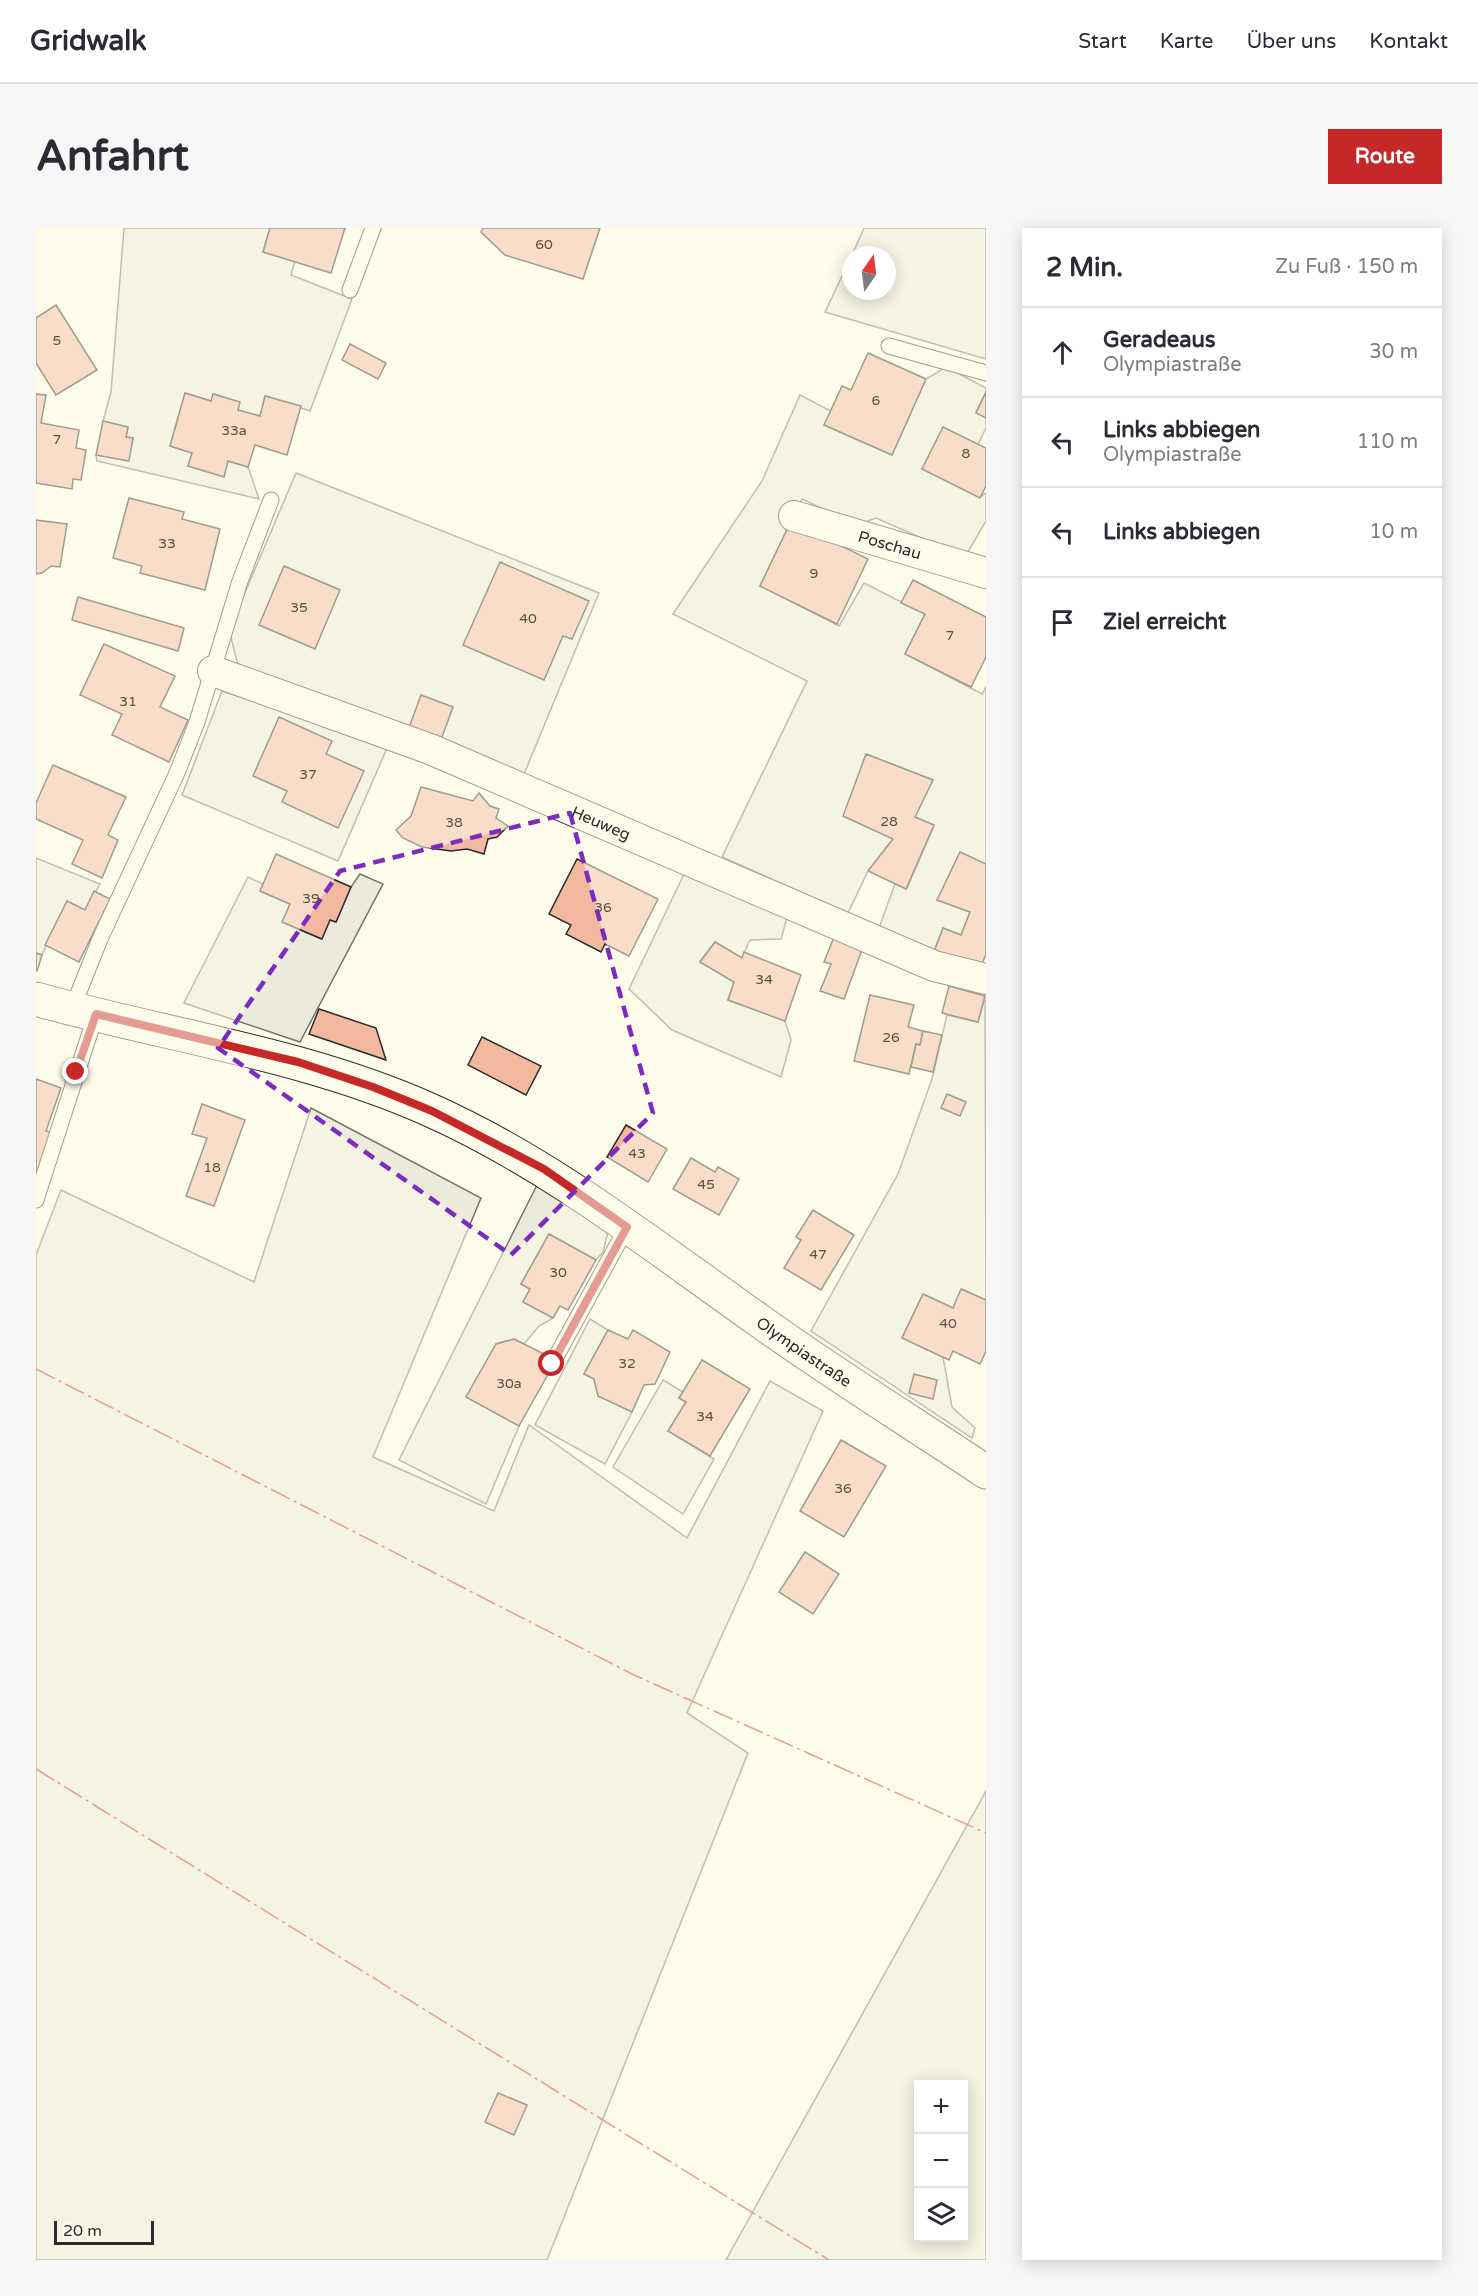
<!DOCTYPE html>
<html lang="de">
<head>
<meta charset="utf-8">
<style>
	:root { --surface:#fff; --page:#f7f7f7; --text:#2b2b33; --muted:#7c7c81; --line:#e1e1e2; --accent:#c62828 }
	body { margin:0; font-family:"Varela Round",sans-serif; background:var(--page); color:var(--text) }
	.controls { position:absolute; right:18px; bottom:18px; display:grid; overflow:hidden; border-radius:0px; box-shadow:0 3px 15px #0003 }
	.controls button { width:54px; height:54px; display:grid; place-items:center; padding:0; border:0; border-bottom:2px solid var(--line); background:var(--surface); color:var(--text); font:30px sans-serif }
	.compass { position:absolute; left:806px; top:18px; width:54px; height:54px; border-radius:50%; background:var(--surface); box-shadow:0 3px 15px #0003; rotate:14deg }
	.scale { position:absolute; left:18px; bottom:15px; width:100px; box-sizing:border-box; padding-left:6px; border:3px solid #2b2b2b; border-top:0; font-size:16px; line-height:21px; white-space:nowrap; color:#2b2b2b; -webkit-text-stroke:4px #fdfbea; paint-order:stroke }
	.stop { position:absolute; width:18px; height:18px; margin:-14px; border:4px solid #c62828; border-radius:50%; background:#fff }
	.stop.end { background:#c62828; border-color:#fff; box-shadow:0 2px 6px #0008 }
	.list { margin:0; padding:0; list-style:none }
	h2 { display:flex; justify-content:space-between; align-items:center; height:78px; margin:0; padding:0 24px; font-size:26px }
	h2 small { font-size:20px; font-weight:400; color:var(--muted) }
	.list li { display:grid; grid-template-columns:39px 1fr auto; gap:18px; align-items:center; box-sizing:border-box; height:90px; padding:0 24px; border-top:2px solid var(--line) }
	.list b { display:block; font-size:22px; white-space:nowrap }
	.list p { margin:0; font-size:20px; white-space:nowrap; color:var(--muted) }
	.list em { font-size:20px; font-style:normal; color:var(--muted) }
	.icon { flex:none; width:33px; height:33px; fill:none; stroke:currentColor; stroke-width:2; stroke-linecap:round; stroke-linejoin:round }
	.map { position:relative; flex:none; width:950px; height:2032px; overflow:hidden; border-radius:0px }
	header { display:flex; align-items:center; gap:36px; box-sizing:border-box; height:84px; padding:0 30px; background:var(--surface); border-bottom:2px solid var(--line) }
	header strong { font-size:28px }
	nav { display:flex; gap:33px; margin-inline-start:auto; font-size:21px }
	.intro { display:flex; align-items:center; justify-content:space-between; box-sizing:border-box; height:144px; padding:0 36px }
	h1 { margin:0; font-size:42px }
	.button { padding:15px 27px; border-radius:0px; background:var(--accent); color:#fff; font-size:21px; font-weight:700 }
	main { display:flex; gap:36px; padding:0 36px }
	aside { flex:1; background:var(--surface); border-radius:0px; box-shadow:0 3px 15px #0003 }
	.map>svg:first-child { display:block }
</style>
</head>
<body>
<header>
<strong>Gridwalk</strong>
<nav><a>Start</a><a>Karte</a><a>Über uns</a><a>Kontakt</a></nav>
</header>
<div class="intro"><h1>Anfahrt</h1><a class="button">Route</a></div>
<main>
<div class="map">
<svg width="950" height="2032" viewBox="0 0 950 2032">
	<rect width="100%" height="100%" fill="#fdfbea"/>
	<g fill="#ecebdb" stroke="#74746e" stroke-width="1.5" fill-rule="evenodd">
		<polygon points="88,0 234,0 227,24 259,33 255,47 316,71 274,183 230,168 224,188 202,182 203,174 178,166 175,173 149,165 134,218 156,225 152,238 188,248 192,233 212,239 223,271 61,233 60,227 92,233 97,211 90,209 92,199 67,193 75,164"/>
		<polygon points="828,0 950,0 950,131 789,84 815,29 815,63 851,63 851,27 816,27"/>
		<polygon points="910,139 950,160 950,164 940,184 950,190 950,200 942,216 886,241 944,269 950,265 950,293 929,329 840,290 821,297 766,271 724,358 803,398 828,355 889,386 869,426 946,466 950,459 950,636 924,625 902,672 934,684 925,707 907,700 897,726 843,700 859,656 871,660 898,598 879,589 897,552 830,526 857,611 832,643 812,685 686,629 771,453 637,386 726,253 764,167 795,183 789,197 856,227 890,151"/>
		<polygon points="260,245 563,365 486,551 202,437 193,402"/>
		<polygon points="186,463 352,518 302,633 146,567"/>
		<polygon points="0,630 64,656 49,682 31,673 6,727 0,725"/>
		<polygon points="650,642 752,686 745,711 714,712 706,730 679,714 664,733 698,754 692,772 749,793 755,812 745,849 636,802 593,761"/>
		<polygon points="324,646 347,656 264,814 148,775 212,649 227,656 224,663 254,676 247,694 285,711 294,692 300,694 315,659"/>
		<polygon points="949,768 950,1072 926,1061 917,1080 887,1066 866,1110 907,1129 916,1179 939,1200 936,1210 775,1103 862,946 896,851 911,787 942,794"/>
		<polygon points="275,880 445,970 337,1229 458,1283 493,1197 651,1310 734,1153 787,1183 651,1485 712,1525 511,2032 0,2032 0,1027 25,962 218,1054"/>
		<polygon points="501,957 572,1004 567,1024 560,1032 513,1006 485,1056 494,1061 487,1074 517,1090 503,1098 488,1116 478,1111 460,1116 431,1169 483,1198 450,1276 363,1232"/>
		<polygon points="554,1091 572,1102 548,1146 558,1151 562,1168 596,1184 569,1236 499,1197"/>
		<polygon points="627,1152 647,1164 643,1170 650,1174 632,1203 678,1231 647,1286 577,1239"/>
		<path d="M950,1563V2032H690ZM882,1856H928V2010H882Z"/>
	</g>
	<g fill="#f2b8a0" stroke="#2b2b2b" stroke-width="1.5">
		<polygon points="234,0 309,0 295,45 227,24"/>
		<polygon points="447,0 564,0 547,51 469,27 445,4"/>
		<polygon points="20,77 61,142 20,167 0,135 0,90"/>
		<polygon points="314,116 350,135 342,151 306,132"/>
		<polygon points="832,125 890,151 856,227 788,197 806,158 815,162"/>
		<polygon points="950,164 950,190 940,185"/>
		<polygon points="149,165 175,173 177,166 204,174 202,182 224,188 229,168 265,178 251,227 219,217 212,239 192,233 188,249 152,238 156,225 134,218"/>
		<polygon points="0,166 10,167 5,195 43,202 40,220 50,222 45,252 37,251 36,261 0,255"/>
		<polygon points="67,193 92,199 90,209 97,210 93,233 60,227"/>
		<polygon points="907,199 950,220 950,258 944,270 886,241"/>
		<polygon points="93,270 148,284 146,291 184,301 169,362 104,345 106,338 77,330"/>
		<polygon points="0,292 31,296 24,339 15,338 6,345 0,346"/>
		<polygon points="755,293 832,331 801,396 724,358"/>
		<polygon points="464,334 553,373 536,411 527,408 508,452 427,417"/>
		<polygon points="248,338 304,362 279,421 223,397"/>
		<polygon points="877,352 950,389 950,429 935,459 869,426 889,386 865,375"/>
		<polygon points="42,369 148,400 142,423 36,392"/>
		<polygon points="68,416 139,448 124,479 152,492 133,534 76,507 86,486 44,467"/>
		<polygon points="385,467 417,479 403,517 371,505"/>
		<polygon points="243,489 296,513 290,526 328,543 302,600 246,574 251,563 217,548"/>
		<polygon points="830,526 897,552 879,589 898,597 870,661 832,643 857,611 807,588"/>
		<polygon points="17,537 90,569 72,607 82,612 66,650 36,636 47,612 0,591 0,575"/>
		<polygon points="385,559 437,573 443,565 454,578 463,581 460,590 472,598 461,609 452,611 448,626 431,621 415,623 386,619 367,610 360,602 375,588"/>
		<polygon points="924,624 950,636 950,726 943,744 897,726 907,700 925,707 934,684 901,672"/>
		<polygon points="240,626 315,659 300,694 294,692 286,711 246,694 254,676 224,663"/>
		<polygon points="541,631 622,671 593,728 569,716 565,724 530,706 535,697 513,686"/>
		<polygon points="58,663 74,671 43,734 9,717 31,673 49,682"/>
		<polygon points="798,709 827,719 808,771 784,763 795,736 788,734"/>
		<polygon points="679,714 706,730 708,724 765,747 749,793 692,772 698,754 664,734"/>
		<polygon points="0,725 6,727 1,743 0,743"/>
		<polygon points="913,758 949,768 942,794 906,785"/>
		<polygon points="834,767 878,777 872,799 887,803 884,817 880,816 873,846 818,833"/>
		<polygon points="283,781 340,800 350,832 273,806"/>
		<polygon points="887,803 906,807 897,844 875,839 880,816 884,817"/>
		<polygon points="446,809 505,838 490,867 432,837"/>
		<polygon points="0,851 25,860 10,903 18,905 0,957"/>
		<polygon points="911,866 930,874 924,888 905,880"/>
		<polygon points="166,876 209,892 178,978 150,968 171,910 156,906"/>
		<polygon points="590,897 631,921 612,954 571,929"/>
		<polygon points="655,930 679,944 682,939 703,951 683,987 637,961"/>
		<polygon points="777,982 818,1007 785,1062 748,1040 765,1012 760,1009"/>
		<polygon points="513,1006 560,1032 532,1082 524,1078 517,1090 487,1074 494,1061 485,1056"/>
		<polygon points="925,1061 950,1072 950,1123 944,1136 917,1123 913,1132 866,1110 887,1066 917,1080"/>
		<polygon points="572,1102 592,1111 597,1102 634,1124 619,1156 608,1157 596,1184 562,1168 558,1151 548,1146"/>
		<polygon points="478,1111 512,1128 507,1136 515,1141 483,1198 430,1169 460,1116"/>
		<polygon points="666,1132 714,1161 674,1228 632,1203 650,1174 643,1170"/>
		<polygon points="878,1146 901,1152 897,1171 873,1165"/>
		<polygon points="805,1212 850,1238 808,1309 764,1283"/>
		<polygon points="769,1324 803,1346 777,1386 743,1364"/>
		<polygon points="462,1865 491,1877 478,1907 449,1894"/>
	</g>
	<g fill="none" stroke-linecap="round" stroke-linejoin="round">
		<defs>
			<g id="service">
				<polyline points="314,62 337,0"/>
				<polyline points="853,118 950,145"/>
				<polyline points="36,781 64,711 141,545 161,494 204,353 235,272"/>
				<polyline points="0,972 60,786"/>
				<polyline points="516,1136 591,999"/>
			</g>
			<g id="minor">
				<path id="s1" d="M758,288L950,345"/>
				<path id="s2" d="M177,443L394,521L898,738L950,751"/>
			</g>
			<g id="secondary">
				<path id="s3" d="M0,771C132,808 269,826 394,882C513,935 616,1017 721,1091C796,1145 874,1193 950,1244"/>
			</g>
		</defs>
		<use href="#service" stroke="#2b2b2b" stroke-width="17"/>
		<use href="#minor" stroke="#2b2b2b" stroke-width="32"/>
		<use href="#secondary" stroke="#2b2b2b" stroke-width="35"/>
		<use href="#service" stroke="#fdfbea" stroke-width="15"/>
		<use href="#minor" stroke="#fdfbea" stroke-width="30"/>
		<use href="#secondary" stroke="#fdfbea" stroke-width="33"/>
		<g stroke="#c62828" stroke-width="1.5" stroke-dasharray="21 4.5 3 4.5" stroke-linecap="butt">
			<polyline points="0,1141 598,1447 950,1605"/>
			<polyline points="0,1541 793,2032"/>
		</g>
	</g>
	<g fill="none" stroke-linecap="round" stroke-linejoin="round">
		<polyline stroke="#c62828" stroke-width="8" points="40,844 60,786 262,834 337,859 396,883 508,941 591,999 516,1136"/>
	</g>
	<path d="M0 0H950V2032H0ZM534,585L617,885L475,1027L182,820L304,643Z" fill="#fdfbea" fill-opacity=".55" fill-rule="evenodd"/>
	<path fill="none" stroke="#7b2cbf" stroke-width="4.5" stroke-dasharray="12 8" stroke-linejoin="round" d="M534,585L617,885L475,1027L182,820L304,643Z"/>
	<g text-anchor="middle" stroke-width="4.5" stroke-linejoin="round" paint-order="stroke">
		<g font-size="14" fill="#5d4e48">
			<text x="508" y="21">60</text>
			<text x="21" y="117">5</text>
			<text x="840" y="177">6</text>
			<text x="198" y="207">33a</text>
			<text x="21" y="216">7</text>
			<text x="930" y="230">8</text>
			<text x="131" y="320">33</text>
			<text x="778" y="350">9</text>
			<text x="263" y="384">35</text>
			<text x="492" y="395">40</text>
			<text x="914" y="412">7</text>
			<text x="92" y="478">31</text>
			<text x="272" y="551">37</text>
			<text x="853" y="598">28</text>
			<text x="418" y="599">38</text>
			<text x="275" y="675">39</text>
			<text x="567" y="684">36</text>
			<text x="728" y="756">34</text>
			<text x="855" y="814">26</text>
			<text x="601" y="930">43</text>
			<text x="176" y="944">18</text>
			<text x="670" y="961">45</text>
			<text x="782" y="1031">47</text>
			<text x="522" y="1049">30</text>
			<text x="912" y="1100">40</text>
			<text x="591" y="1140">32</text>
			<text x="473" y="1160">30a</text>
			<text x="669" y="1193">34</text>
			<text x="807" y="1265">36</text>
		</g>
		<g font-size="16" fill="#2b2b2b" stroke="#fdfbea">
			<text dy="6" stroke="none"><textPath href="#s1" startOffset="100">Poschau</textPath></text>
			<text dy="6" stroke="none"><textPath href="#s2" startOffset="417">Heuweg</textPath></text>
			<text dy="6" stroke="none"><textPath href="#s3" startOffset="856">Olympiastraße</textPath></text>
		</g>
	</g>
</svg>
<div class="controls">
<button>+</button>
<button>−</button>
<button><svg class="icon" aria-label="layers" viewBox="0 0 24 24"><path d="M12 4l9 5-9 5-9-5zM3 14l9 5 9-5"/></svg></button>
</div>
<svg class="compass" viewBox="-18 -18 36 36"><path d="M0-13l5 13h-10z" fill="#e53935"/><path d="M0 13l5-13h-10z" fill="#7c7c81"/></svg>
<div class="scale">20 m</div>
<div class="stop" style="left:516px;top:1136px"></div>
<div class="stop end" style="left:40px;top:844px"></div>
</div>
<aside>
<h2>2 Min.<small>Zu Fuß · 150 m</small></h2>
<ul class="list">
<li><svg class="icon" aria-label="ahead" viewBox="0 0 24 24"><path d="M12 20V5M6 11l6-6 6 6"/></svg><div><b>Geradeaus</b><p>Olympiastraße</p></div><em>30 m</em></li>
<li><svg class="icon" aria-label="left" viewBox="0 0 24 24"><path d="M17 20v-9H6M10 6l-5 5 5 5"/></svg><div><b>Links abbiegen</b><p>Olympiastraße</p></div><em>110 m</em></li>
<li><svg class="icon" aria-label="left" viewBox="0 0 24 24"><path d="M17 20v-9H6M10 6l-5 5 5 5"/></svg><div><b>Links abbiegen</b></div><em>10 m</em></li>
<li><svg class="icon" aria-label="arrive" viewBox="0 0 24 24"><path d="M6 21V4h12l-3 4 3 4H6"/></svg><div><b>Ziel erreicht</b></div></li>
</ul>
</aside>
</main>
</body>
</html>
